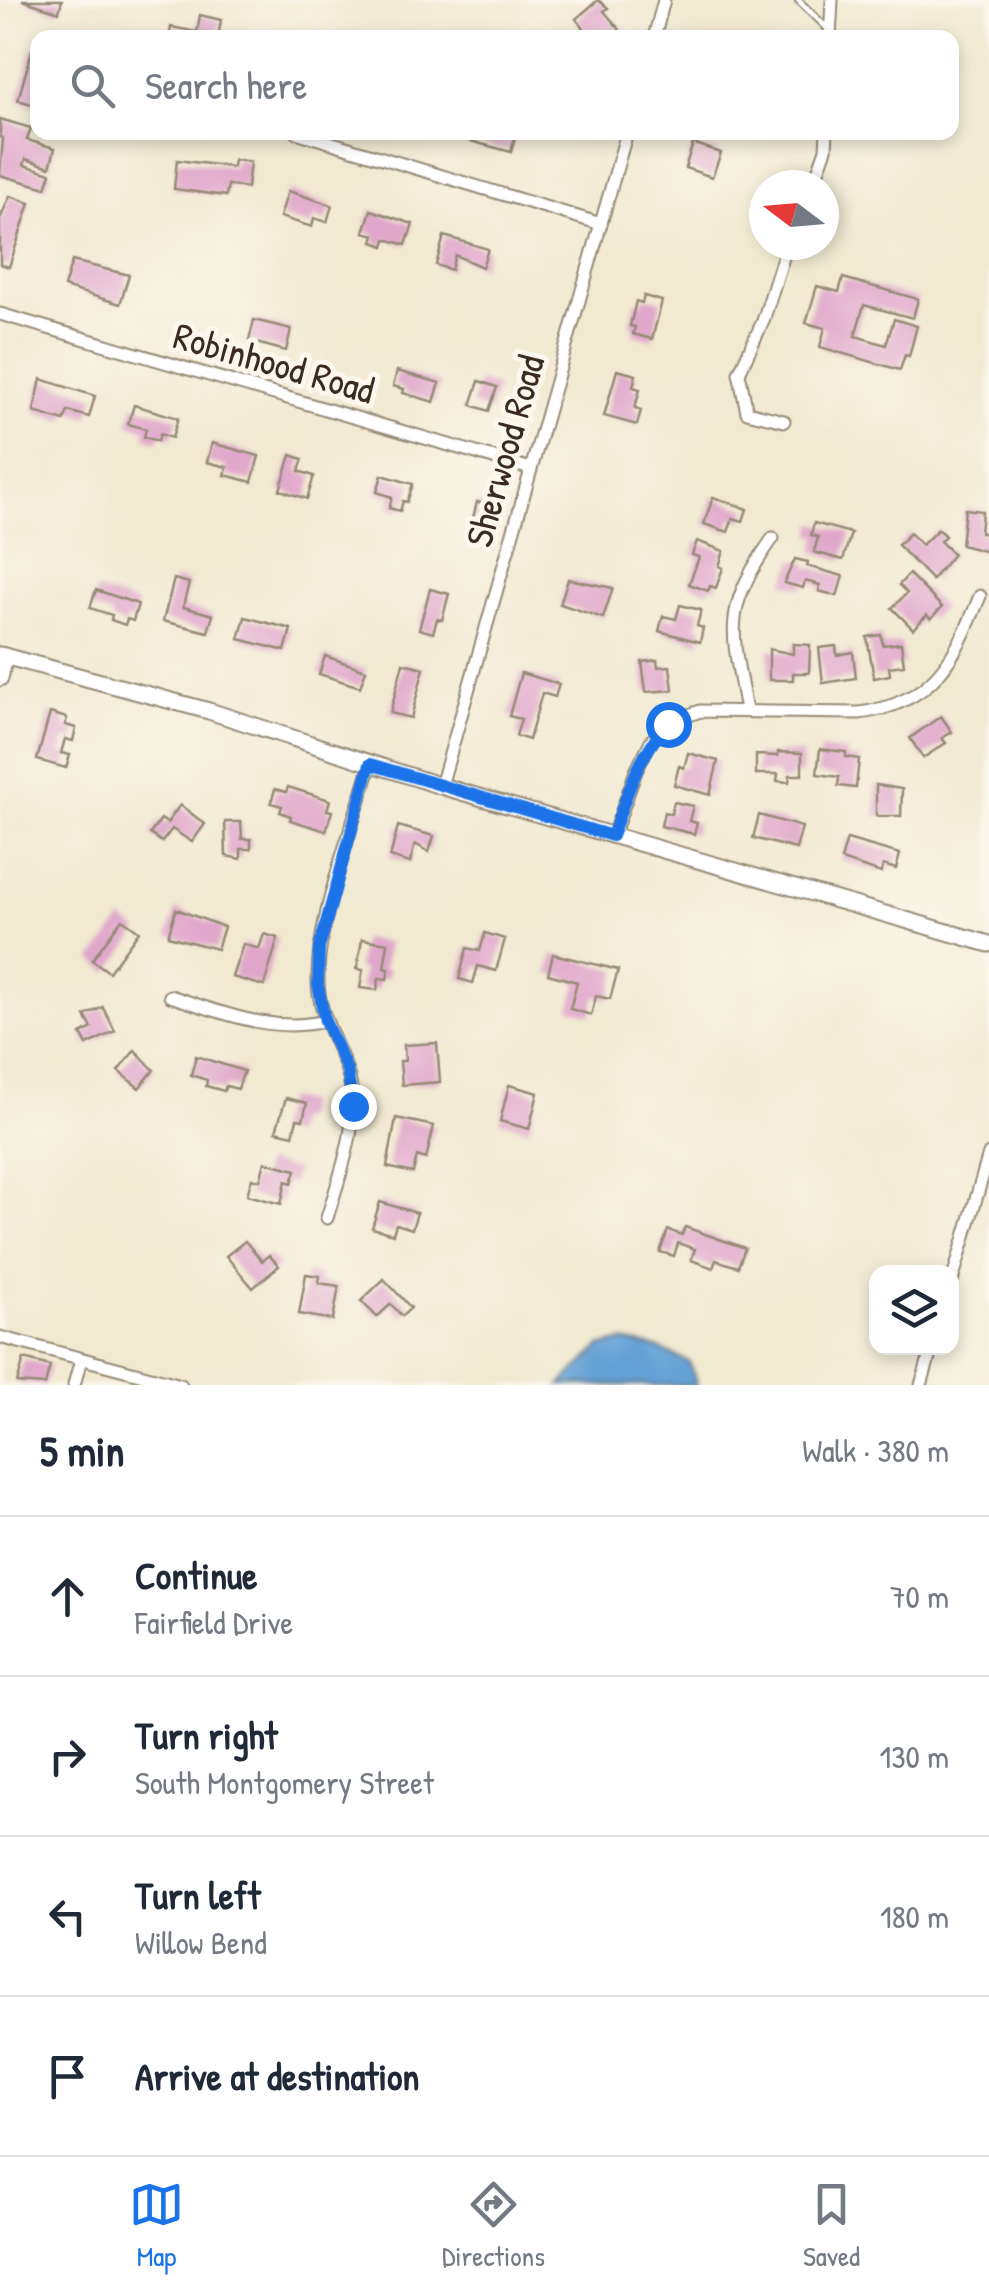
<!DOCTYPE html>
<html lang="en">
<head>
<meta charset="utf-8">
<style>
	:root { --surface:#fff; --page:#f2f2f3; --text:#1f2937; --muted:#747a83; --line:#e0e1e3; --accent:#1a73e8 }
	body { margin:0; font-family:"Patrick Hand",sans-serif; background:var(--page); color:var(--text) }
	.controls { position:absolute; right:30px; bottom:30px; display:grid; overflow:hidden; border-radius:20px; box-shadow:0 5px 15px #0003 }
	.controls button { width:90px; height:90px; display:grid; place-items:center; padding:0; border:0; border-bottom:2px solid var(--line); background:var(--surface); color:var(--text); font:50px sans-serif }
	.compass { position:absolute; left:749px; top:170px; width:90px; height:90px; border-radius:50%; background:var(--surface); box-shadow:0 5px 15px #0003; rotate:286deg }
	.stop { position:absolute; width:30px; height:30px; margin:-22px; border:8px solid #1a73e8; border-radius:50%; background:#fff }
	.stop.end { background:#1a73e8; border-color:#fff; box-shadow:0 2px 10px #0008 }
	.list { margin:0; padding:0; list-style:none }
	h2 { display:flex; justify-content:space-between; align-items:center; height:130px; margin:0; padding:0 40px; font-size:42px }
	h2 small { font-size:32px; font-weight:400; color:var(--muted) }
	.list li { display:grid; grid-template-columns:65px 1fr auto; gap:30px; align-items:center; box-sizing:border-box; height:160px; padding:0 40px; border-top:2px solid var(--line) }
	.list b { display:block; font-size:38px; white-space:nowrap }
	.list p { margin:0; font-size:32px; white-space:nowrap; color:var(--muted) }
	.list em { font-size:32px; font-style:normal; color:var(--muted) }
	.icon { flex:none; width:55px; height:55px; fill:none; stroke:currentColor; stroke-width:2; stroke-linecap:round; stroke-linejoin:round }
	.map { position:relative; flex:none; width:989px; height:1385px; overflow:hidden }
	.search { position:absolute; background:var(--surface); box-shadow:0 5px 15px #0003; left:30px; right:30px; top:30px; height:110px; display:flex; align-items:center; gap:25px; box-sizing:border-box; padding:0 35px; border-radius:20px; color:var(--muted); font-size:38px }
	.sheet { height:770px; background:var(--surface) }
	nav { display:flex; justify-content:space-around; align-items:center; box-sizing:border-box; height:140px; border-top:2px solid var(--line); background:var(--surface); font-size:28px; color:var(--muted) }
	nav a { display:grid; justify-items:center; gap:5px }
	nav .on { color:var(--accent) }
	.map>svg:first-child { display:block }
</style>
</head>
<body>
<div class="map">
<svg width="989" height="1385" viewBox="0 0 989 1385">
	<rect width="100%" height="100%" fill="#fbf7ec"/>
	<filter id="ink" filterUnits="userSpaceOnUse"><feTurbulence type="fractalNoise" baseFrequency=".01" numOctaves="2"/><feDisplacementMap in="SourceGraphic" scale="20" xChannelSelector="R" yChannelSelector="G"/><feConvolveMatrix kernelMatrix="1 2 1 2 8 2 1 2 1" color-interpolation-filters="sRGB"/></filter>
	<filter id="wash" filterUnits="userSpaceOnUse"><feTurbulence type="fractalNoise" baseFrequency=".0048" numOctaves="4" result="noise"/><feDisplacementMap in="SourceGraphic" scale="40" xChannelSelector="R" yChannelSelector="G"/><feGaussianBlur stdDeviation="2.25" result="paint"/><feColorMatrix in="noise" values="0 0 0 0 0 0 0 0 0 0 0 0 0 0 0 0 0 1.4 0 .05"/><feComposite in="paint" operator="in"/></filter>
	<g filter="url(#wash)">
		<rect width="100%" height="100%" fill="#f1e9d0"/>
		<polygon fill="#63a0d4" stroke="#4f6579" stroke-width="2.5" points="623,1341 658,1348 689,1362 697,1385 560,1385 600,1347"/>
		<g id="blocks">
			<g fill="#e0a7ca">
				<polygon points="22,0 62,0 59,12"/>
				<polygon points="598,0 608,8 604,11 620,30 611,38 592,38 576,19"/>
				<polygon points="200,15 221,20 218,38 169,38 171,27 197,32"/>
				<polygon points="33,47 38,48 37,106 18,100"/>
				<polygon points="0,119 31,128 27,140 55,148 50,167 26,159 24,165 51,173 46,188 0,175 3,138 0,137"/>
				<polygon points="464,132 512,132 516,134 511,152 463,139"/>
				<polygon points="693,143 721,153 712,177 685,168"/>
				<polygon points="177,160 233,167 234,160 250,162 247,188 228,185 226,196 174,189"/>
				<polygon points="288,191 332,205 327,222 314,218 312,227 280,217"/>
				<polygon points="10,196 30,203 9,267 0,264 0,219"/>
				<polygon points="371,210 413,224 406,245 386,239 384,246 373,242 375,235 364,232"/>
				<polygon points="444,236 488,249 482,267 455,255 451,270 436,265"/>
				<polygon points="72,261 129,275 120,304 64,287"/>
				<polygon points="843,278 918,299 913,318 864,305 855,336 886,345 894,319 917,326 909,356 905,355 900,370 820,347 825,328 806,323 817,286 839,292"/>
				<polygon points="644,296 662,301 652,339 633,334 635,327 630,326 636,301 642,303"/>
				<polygon points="254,320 291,329 286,351 249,341"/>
				<polygon points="617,370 636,375 633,387 640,389 635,408 641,410 637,425 604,416"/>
				<polygon points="397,371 440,383 434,402 403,393 404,389 393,386"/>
				<polygon points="41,379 95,396 89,417 68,411 64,421 34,412"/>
				<polygon points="479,381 497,387 489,411 471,405"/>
				<polygon points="134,405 178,418 172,438 160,434 158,441 144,437 146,429 128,424"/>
				<polygon points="212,443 259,456 252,482 225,475 227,467 207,462"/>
				<polygon points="291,455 303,459 299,471 314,476 307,499 280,490"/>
				<polygon points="382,475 413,484 407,502 403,501 400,511 389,508 392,497 377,492"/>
				<polygon points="713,497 747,509 743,521 733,518 728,532 704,524"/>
				<polygon points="477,502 500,507 496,521 486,518 484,524 472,522"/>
				<polygon points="965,509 982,511 980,533 989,534 988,552 961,545"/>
				<polygon points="814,523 851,533 843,560 814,552 818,537 811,535"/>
				<polygon points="938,529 945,536 940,541 953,554 932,580 898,545 910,533 922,545"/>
				<polygon points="697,541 724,551 719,566 723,568 716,588 710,586 708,591 689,584 699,557 692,555"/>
				<polygon points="795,559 808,562 807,566 843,576 837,596 819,591 820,585 805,581 803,588 784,583"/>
				<polygon points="909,574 942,607 931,619 927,615 913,629 892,608 907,593 899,585"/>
				<polygon points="174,579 189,583 183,607 213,615 208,632 163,621"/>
				<polygon points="568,579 613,588 603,618 560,604"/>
				<polygon points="430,589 449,594 442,620 437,619 433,633 419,629"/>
				<polygon points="96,590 138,604 133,621 127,619 125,625 111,620 112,615 90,608"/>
				<polygon points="680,605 701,610 697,626 703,628 700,642 659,631 663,616 676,619"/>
				<polygon points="245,617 291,629 285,651 239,639"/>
				<polygon points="881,635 883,645 901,643 904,665 889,667 890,675 874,678 867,637"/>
				<polygon points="793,644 810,645 809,673 793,673 793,680 769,680 769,649 793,654"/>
				<polygon points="836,646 837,655 853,652 856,678 823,683 819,648"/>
				<polygon points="325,656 366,670 360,687 319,674"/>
				<polygon points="657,660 658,667 670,666 673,690 646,692 642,662"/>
				<polygon points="403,663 424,668 411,718 390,713"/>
				<polygon points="521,673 559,684 555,697 542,693 529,740 516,736 521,719 509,716"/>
				<polygon points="50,713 67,718 65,725 76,728 73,741 65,739 61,753 70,755 66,768 37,760"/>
				<polygon points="941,716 952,732 942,738 946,743 923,758 910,738"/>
				<polygon points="820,749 846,752 846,757 859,759 856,788 838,786 839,777 817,774"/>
				<polygon points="778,752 802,753 802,775 790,775 789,782 777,781 778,774 756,774 756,755 778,756"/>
				<polygon points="688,753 718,761 710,795 674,785 679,766 684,768"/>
				<polygon points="876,785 902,789 901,816 876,816"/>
				<polygon points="288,787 330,800 327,810 332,811 326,831 290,820 291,816 280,812 282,806 271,803 275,789 286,792"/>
				<polygon points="674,802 693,806 689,821 697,823 694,834 661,826 664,812 671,814"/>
				<polygon points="180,805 205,824 192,842 172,829 162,842 150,834 161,819 167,823"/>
				<polygon points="759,815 802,827 796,849 753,838"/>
				<polygon points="225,822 241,822 242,839 251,839 251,849 241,849 241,859 226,856"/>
				<polygon points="398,826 434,836 429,852 415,844 410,863 390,857"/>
				<polygon points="847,839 900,854 896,869 883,865 881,873 841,860"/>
				<polygon points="176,909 224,927 217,949 168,936"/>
				<polygon points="122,919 139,931 109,972 92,960"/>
				<polygon points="485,933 505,939 496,971 478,966 473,983 459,979 467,948 480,951"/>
				<polygon points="264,934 278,938 264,986 232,977 243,944 259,949"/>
				<polygon points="362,939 388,943 384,968 389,969 387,979 379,978 377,990 360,988 363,970 357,969"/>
				<polygon points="553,954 618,970 610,999 596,996 591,1015 570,1009 577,982 548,974"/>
				<polygon points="103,1007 115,1031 87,1045 81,1034 92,1028 85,1016"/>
				<polygon points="437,1043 440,1082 402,1085 400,1061 405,1061 404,1045"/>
				<polygon points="135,1050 154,1070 139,1088 118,1071"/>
				<polygon points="196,1056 244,1071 238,1089 226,1086 224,1091 206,1086 207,1080 191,1075"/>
				<polygon points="509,1085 538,1093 529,1129 500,1121"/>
				<polygon points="286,1098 307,1103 303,1120 297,1119 293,1135 276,1131"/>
				<polygon points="396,1118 434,1126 426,1159 417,1156 413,1173 387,1167"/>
				<polygon points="265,1162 296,1170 292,1183 286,1181 281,1204 247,1195 252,1178 260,1180"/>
				<polygon points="380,1202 417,1213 412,1229 396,1224 393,1234 372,1228"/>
				<polygon points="685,1227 745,1248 738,1267 716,1260 713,1268 691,1260 695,1249 678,1243 674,1256 660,1252 668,1230 682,1235"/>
				<polygon points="245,1241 262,1261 269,1255 279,1266 253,1288 226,1256"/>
				<polygon points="306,1274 320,1276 319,1283 339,1286 333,1320 299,1314"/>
				<polygon points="384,1279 411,1308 402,1316 391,1304 377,1317 361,1301"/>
				<polygon points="24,1359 50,1366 45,1385 17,1383"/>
			</g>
		</g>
	</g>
	<g filter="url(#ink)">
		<use href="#blocks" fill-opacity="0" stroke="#968a77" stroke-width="2.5"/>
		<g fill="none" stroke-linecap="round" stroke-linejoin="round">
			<defs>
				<polyline id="lane" points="798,0 828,29"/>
				<g id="street">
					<polyline points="654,38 664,0"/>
					<polyline points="830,38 832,0"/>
					<polyline points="296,132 601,224"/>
					<polyline points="813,185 826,149 827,132"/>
					<polyline points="0,314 531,469"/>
					<polyline points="784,421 747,412 739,373 763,321 787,245"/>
					<path d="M746,710C731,628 722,610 773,538"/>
					<polyline points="441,786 627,132"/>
					<path d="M613,836L636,771L651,741L668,723L700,711L859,713C933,704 955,659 980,596"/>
					<path d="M170,996C221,1012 271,1034 325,1021"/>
					<path d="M327,1218C341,1170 364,1117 346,1068C335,1038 318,1013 318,980C317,918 353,826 371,764"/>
					<polyline points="952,1281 989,1154"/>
					<polyline points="0,1337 181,1385"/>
					<polyline points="74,1385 81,1359"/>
					<polyline points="921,1385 932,1348"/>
				</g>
				<g id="secondary">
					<polyline points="0,655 209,711 441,786 989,944"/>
					<polyline points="0,678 5,656"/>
				</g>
			</defs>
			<use href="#lane" stroke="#968a77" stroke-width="9"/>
			<use href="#street" stroke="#968a77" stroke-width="15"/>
			<use href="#secondary" stroke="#968a77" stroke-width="19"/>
			<use href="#lane" stroke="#fff" stroke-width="5"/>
			<use href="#street" stroke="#fff" stroke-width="11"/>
			<use href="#secondary" stroke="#fff" stroke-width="15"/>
		</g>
	</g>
	<g fill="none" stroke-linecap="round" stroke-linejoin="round" filter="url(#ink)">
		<path stroke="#1a73e8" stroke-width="12" d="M353,1106L347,1070L325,1021L318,985L319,948L370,764L612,836C627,795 638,755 668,724"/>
	</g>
	<g text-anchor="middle" stroke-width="10" stroke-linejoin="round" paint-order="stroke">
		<g font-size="38" fill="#3b2a1e" stroke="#fbf7ec">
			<text transform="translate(274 363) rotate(16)" y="13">Robinhood Road</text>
			<text transform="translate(505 451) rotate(-74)" y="13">Sherwood Road</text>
		</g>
	</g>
</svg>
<div class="controls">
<button><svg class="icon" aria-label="layers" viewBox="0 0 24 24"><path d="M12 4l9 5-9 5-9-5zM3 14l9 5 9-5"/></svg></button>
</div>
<svg class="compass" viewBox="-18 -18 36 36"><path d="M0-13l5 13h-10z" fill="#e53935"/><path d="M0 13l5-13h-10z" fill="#747a83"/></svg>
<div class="stop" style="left:668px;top:724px"></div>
<div class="stop end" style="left:353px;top:1106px"></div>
<div class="search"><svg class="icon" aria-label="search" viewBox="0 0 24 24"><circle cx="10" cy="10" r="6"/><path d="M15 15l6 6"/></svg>Search here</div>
</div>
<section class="sheet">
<h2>5 min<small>Walk · 380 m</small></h2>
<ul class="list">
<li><svg class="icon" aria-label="ahead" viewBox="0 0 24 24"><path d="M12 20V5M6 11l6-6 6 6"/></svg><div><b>Continue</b><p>Fairfield Drive</p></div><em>70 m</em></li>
<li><svg class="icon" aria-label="right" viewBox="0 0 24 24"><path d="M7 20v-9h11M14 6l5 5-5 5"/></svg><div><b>Turn right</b><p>South Montgomery Street</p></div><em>130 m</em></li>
<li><svg class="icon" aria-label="left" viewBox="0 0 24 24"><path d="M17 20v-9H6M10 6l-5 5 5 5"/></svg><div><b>Turn left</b><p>Willow Bend</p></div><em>180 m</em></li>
<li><svg class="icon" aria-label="arrive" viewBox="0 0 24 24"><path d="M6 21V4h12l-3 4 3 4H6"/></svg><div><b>Arrive at destination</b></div></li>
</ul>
</section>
<nav>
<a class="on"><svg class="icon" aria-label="map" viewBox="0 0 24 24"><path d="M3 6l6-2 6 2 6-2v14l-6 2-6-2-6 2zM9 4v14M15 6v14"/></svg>Map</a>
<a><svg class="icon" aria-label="directions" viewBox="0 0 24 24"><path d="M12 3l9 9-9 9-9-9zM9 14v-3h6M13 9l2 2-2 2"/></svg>Directions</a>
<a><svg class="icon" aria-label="saved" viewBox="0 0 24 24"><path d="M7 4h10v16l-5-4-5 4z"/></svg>Saved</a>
</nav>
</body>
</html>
